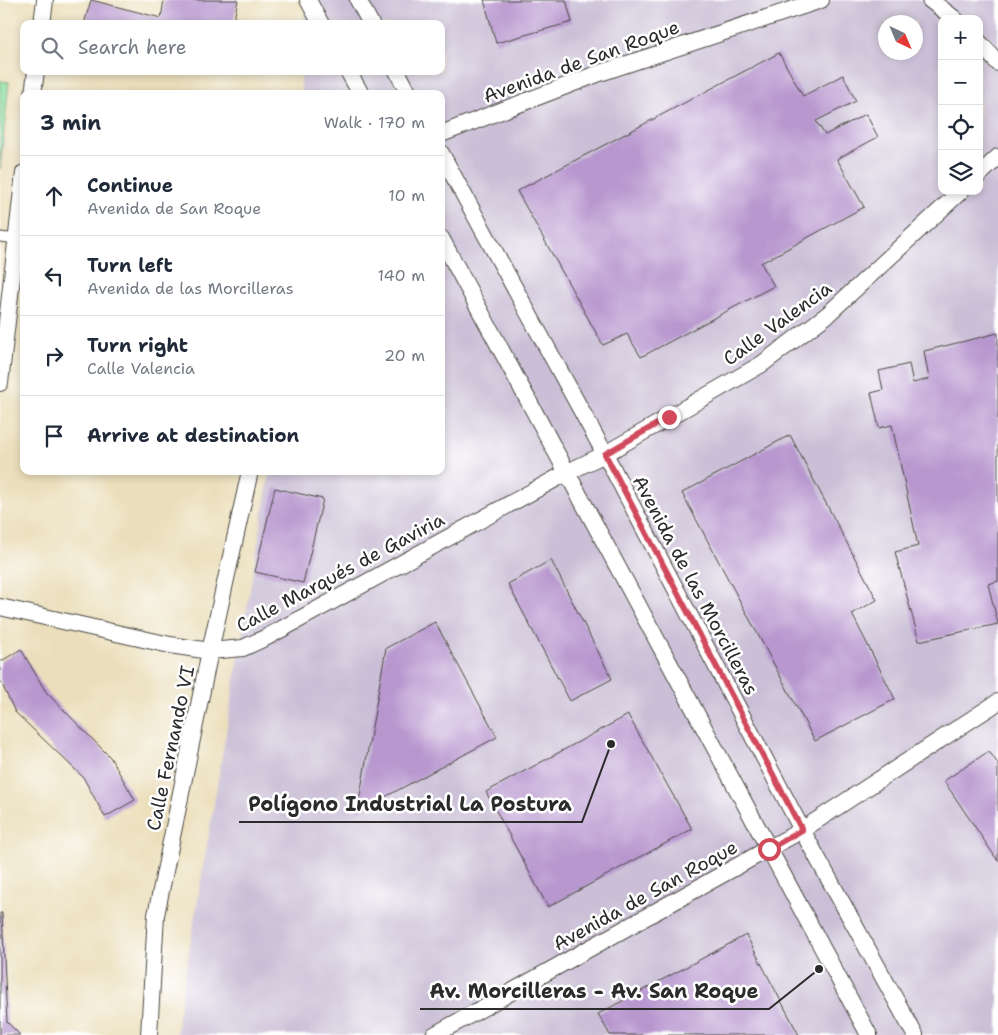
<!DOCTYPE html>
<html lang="en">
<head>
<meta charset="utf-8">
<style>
	:root { --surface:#fff; --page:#f6f6f7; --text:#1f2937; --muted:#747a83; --line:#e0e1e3 }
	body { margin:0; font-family:"Shantell Sans",sans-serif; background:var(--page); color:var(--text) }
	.controls { position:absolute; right:15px; top:15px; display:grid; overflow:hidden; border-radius:10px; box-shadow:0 2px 8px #0003 }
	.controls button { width:45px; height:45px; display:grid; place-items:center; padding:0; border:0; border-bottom:1px solid var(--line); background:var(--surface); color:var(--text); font:25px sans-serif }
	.compass { position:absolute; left:878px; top:15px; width:45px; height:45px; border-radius:50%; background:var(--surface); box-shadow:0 2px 8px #0003; rotate:136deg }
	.stop { position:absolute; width:15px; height:15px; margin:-11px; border:4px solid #d1495b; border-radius:50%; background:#fff }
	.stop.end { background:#d1495b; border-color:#fff; box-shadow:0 1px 5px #0008 }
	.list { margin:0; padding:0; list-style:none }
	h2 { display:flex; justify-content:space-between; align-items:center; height:65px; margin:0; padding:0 20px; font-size:21px }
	h2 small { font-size:16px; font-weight:400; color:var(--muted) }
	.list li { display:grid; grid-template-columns:32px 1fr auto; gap:15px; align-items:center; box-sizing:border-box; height:80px; padding:0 20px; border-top:1px solid var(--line) }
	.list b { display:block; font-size:19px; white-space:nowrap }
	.list p { margin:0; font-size:16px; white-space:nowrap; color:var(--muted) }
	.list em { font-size:16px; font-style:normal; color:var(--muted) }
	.icon { flex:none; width:28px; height:28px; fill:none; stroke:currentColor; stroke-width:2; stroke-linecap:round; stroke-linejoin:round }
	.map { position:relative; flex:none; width:998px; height:1035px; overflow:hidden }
	.search { position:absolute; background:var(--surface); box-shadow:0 2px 8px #0003; left:20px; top:20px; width:425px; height:55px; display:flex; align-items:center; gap:12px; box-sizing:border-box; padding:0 18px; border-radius:10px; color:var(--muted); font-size:19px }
	.panel { position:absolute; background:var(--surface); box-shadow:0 2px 8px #0003; left:20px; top:90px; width:425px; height:385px; border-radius:10px }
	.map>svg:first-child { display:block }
</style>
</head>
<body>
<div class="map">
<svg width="998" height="1035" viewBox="0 0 998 1035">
	<rect width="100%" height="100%" fill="#fff"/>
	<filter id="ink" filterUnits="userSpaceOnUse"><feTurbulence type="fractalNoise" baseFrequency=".02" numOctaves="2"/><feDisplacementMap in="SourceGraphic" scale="10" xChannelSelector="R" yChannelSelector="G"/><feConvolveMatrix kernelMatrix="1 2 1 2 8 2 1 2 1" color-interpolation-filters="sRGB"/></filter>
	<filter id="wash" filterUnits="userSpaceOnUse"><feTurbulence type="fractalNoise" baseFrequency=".0096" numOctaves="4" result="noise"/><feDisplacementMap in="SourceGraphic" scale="20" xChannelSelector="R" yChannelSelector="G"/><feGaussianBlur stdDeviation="1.12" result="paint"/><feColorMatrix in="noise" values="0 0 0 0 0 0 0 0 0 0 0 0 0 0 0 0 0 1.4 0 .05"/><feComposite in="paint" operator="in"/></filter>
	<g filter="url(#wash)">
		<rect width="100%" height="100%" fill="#ebdeba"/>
		<path fill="#cabfd6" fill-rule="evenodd" d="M310,0H998V1035H177L178,1017L270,471H441V94H301V71H441V24H303ZM942,19H979V191H942ZM886,22H916V52H886Z"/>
		<polygon fill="#8fdf9f" stroke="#5d8565" points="0,81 9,82 0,169"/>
		<g id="blocks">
			<g fill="#b897cf">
				<polygon points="91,0 161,18 164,0 238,0 233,24 84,24"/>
				<polygon points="484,0 566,0 572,22 496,43"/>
				<polygon points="779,53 803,96 843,75 856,101 816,121 825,135 866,114 878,137 837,159 864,207 761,263 774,286 641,357 627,334 603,345 517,191"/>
				<polygon points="998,333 998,581 988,584 998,624 919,641 895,552 918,546 892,425 879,428 871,393 883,390 879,371 909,364 913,383 929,379 924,351"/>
				<polygon points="790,435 877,600 852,614 895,699 815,741 682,493"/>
				<polygon points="275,488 323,499 303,583 255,572"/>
				<polygon points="551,560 612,679 570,701 508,584"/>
				<polygon points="435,622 497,737 357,812 386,648"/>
				<polygon points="21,649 46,692 110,757 135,800 105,817 83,777 15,712 0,680 0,662"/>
				<polygon points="628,715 692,829 548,907 486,792"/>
				<polygon points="989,751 998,764 998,861 944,781"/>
				<polygon points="0,913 2,913 7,1022 20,1035 0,1035"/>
				<polygon points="746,935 799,1035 610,1035 598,1014"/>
			</g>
		</g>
	</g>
	<g filter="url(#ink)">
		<use href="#blocks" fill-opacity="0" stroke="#484640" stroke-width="1"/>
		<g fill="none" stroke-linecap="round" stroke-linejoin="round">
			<defs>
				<polyline id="lane" points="0,237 17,239"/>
				<g id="street">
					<polyline points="308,0 321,24"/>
					<polyline points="358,0 371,24"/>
					<polyline points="930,0 955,19"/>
					<polyline points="42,24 45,0"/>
					<polyline points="979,42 998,63"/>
					<polyline points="348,71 361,94"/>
					<polyline points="397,71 409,94"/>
					<polyline points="33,94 36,71"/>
					<polyline points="441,134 597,74 821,0"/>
					<polyline points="441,153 605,454 802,830 915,1035"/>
					<polyline points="979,175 998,157"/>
					<polyline points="441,238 869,1035"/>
					<polyline points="0,383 24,173"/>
					<polyline points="0,607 170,645 210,651 243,648 267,637 568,472 605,454 762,364 827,315 961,191"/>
					<polyline points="149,1035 156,915 210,651 250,471"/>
					<polyline points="434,1035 802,830 998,702"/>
				</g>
			</defs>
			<use href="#lane" stroke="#484640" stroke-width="11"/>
			<use href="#street" stroke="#484640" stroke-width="18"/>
			<use href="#lane" stroke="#fff" stroke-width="9"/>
			<use href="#street" stroke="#fff" stroke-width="16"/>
		</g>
	</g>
	<g fill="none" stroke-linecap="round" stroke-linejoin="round" filter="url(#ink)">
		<polyline stroke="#d1495b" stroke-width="6" points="669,417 605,454 802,830 769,849"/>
	</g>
	<g text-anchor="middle" stroke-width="5" stroke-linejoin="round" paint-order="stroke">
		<g font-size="19" fill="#2b2b2b" stroke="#fff">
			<text transform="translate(581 61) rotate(-20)" y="7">Avenida de San Roque</text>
			<text transform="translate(777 323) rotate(-36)" y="7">Calle Valencia</text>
			<text transform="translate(340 572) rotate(-28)" y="7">Calle Marqués de Gaviria</text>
			<text transform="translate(696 585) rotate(62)" y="7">Avenida de las Morcilleras</text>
			<text transform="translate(170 748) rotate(-78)" y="7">Calle Fernando VI</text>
			<text transform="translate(645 895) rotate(-29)" y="7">Avenida de San Roque</text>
		</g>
	</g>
	<path fill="none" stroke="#2b2b2b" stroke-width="2" d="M611 744L582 822H239M819 969L769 1009H420"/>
	<g fill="#2b2b2b" stroke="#fff" stroke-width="2">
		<circle cx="611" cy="744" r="5"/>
		<circle cx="819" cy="969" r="5"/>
	</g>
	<g font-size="20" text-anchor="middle" font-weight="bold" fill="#2b2b2b" stroke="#fff" stroke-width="5" stroke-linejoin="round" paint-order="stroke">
		<text x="410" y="811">Polígono Industrial La Postura</text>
		<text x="594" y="998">Av. Morcilleras - Av. San Roque</text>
	</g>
</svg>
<div class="controls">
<button>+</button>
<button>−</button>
<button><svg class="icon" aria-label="locate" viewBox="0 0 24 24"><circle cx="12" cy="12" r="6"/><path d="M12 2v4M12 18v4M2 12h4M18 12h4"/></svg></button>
<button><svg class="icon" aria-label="layers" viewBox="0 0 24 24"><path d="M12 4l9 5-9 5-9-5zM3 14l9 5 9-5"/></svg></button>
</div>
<svg class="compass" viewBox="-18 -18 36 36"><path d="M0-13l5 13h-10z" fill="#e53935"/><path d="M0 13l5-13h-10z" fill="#747a83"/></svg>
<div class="stop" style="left:769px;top:849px"></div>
<div class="stop end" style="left:669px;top:417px"></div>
<div class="search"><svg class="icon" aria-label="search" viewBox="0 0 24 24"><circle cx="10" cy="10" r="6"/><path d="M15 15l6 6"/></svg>Search here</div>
<section class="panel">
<h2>3 min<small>Walk · 170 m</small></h2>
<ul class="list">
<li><svg class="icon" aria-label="ahead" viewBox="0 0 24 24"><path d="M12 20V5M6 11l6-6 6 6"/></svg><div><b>Continue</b><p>Avenida de San Roque</p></div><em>10 m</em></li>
<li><svg class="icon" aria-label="left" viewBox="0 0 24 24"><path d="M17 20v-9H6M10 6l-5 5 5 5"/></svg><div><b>Turn left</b><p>Avenida de las Morcilleras</p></div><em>140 m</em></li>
<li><svg class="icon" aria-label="right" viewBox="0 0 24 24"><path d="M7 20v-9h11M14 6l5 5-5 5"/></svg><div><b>Turn right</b><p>Calle Valencia</p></div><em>20 m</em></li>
<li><svg class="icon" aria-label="arrive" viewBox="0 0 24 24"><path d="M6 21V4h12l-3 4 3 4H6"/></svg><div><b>Arrive at destination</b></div></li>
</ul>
</section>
</div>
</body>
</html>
